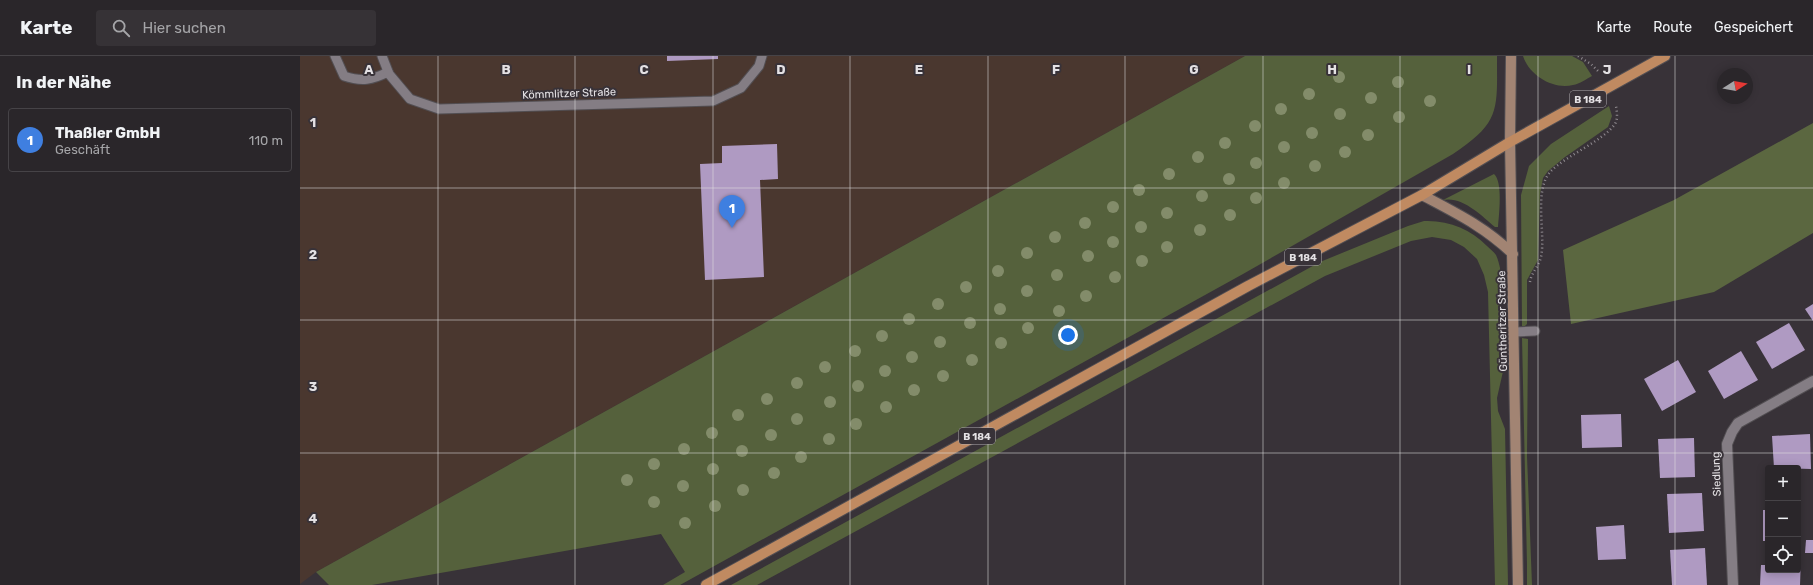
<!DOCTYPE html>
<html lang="de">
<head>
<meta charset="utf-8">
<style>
	:root { --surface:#2a262a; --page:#363236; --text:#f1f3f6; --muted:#a5a5a8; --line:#464347; --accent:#8abfa5 }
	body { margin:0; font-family:Rubik,sans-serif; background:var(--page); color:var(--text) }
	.controls { position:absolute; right:12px; bottom:12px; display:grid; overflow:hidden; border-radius:4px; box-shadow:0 2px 10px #0003 }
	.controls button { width:36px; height:36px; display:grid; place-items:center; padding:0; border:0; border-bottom:1px solid var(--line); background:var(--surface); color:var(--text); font:20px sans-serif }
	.compass { position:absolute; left:1417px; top:12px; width:36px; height:36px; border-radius:50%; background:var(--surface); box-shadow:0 2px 10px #0003; rotate:79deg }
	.you { position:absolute; left:768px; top:279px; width:14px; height:14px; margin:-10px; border:3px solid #fff; border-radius:50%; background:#1a73e8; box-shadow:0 0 0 6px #1a73e833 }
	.badge { display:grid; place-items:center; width:26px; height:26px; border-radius:50%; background:var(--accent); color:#fff; font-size:13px; font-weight:700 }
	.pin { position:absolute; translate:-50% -33px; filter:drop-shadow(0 1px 2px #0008) }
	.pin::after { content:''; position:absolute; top:21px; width:14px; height:12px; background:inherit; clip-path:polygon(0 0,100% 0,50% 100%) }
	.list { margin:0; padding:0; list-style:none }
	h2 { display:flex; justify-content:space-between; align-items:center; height:52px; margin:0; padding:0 16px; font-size:17px }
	h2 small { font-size:13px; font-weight:400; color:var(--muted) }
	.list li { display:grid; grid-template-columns:26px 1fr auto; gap:12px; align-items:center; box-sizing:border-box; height:64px; margin:0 8px 8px; padding:0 8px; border:1px solid var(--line); border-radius:4px }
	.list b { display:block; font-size:15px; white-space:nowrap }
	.list p { margin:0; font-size:13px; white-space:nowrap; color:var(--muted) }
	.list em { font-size:13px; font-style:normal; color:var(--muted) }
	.icon { flex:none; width:22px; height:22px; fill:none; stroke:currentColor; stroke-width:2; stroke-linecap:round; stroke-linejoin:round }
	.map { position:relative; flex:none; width:1513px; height:529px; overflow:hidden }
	header { display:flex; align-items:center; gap:24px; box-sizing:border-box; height:56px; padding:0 20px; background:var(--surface); border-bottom:1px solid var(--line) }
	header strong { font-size:19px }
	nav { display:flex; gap:22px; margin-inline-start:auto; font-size:14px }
	.search { width:280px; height:36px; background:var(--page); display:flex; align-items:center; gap:10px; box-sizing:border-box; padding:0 14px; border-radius:4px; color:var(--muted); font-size:15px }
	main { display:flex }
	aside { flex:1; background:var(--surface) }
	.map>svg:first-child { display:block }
</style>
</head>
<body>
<header>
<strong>Karte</strong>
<div class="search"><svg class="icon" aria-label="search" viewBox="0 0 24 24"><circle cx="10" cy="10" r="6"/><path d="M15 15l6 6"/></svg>Hier suchen</div>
<nav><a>Karte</a><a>Route</a><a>Gespeichert</a></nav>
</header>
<main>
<aside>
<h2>In der Nähe<small></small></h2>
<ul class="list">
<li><span class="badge" style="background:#3f7fe0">1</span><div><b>Thaßler GmbH</b><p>Geschäft</p></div><em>110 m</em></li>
</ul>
</aside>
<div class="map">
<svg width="1513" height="529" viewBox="0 0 1513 529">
	<rect width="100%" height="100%" fill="#383238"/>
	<polygon fill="#4a372f" points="0,0 945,0 16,516 0,528"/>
	<g fill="#55613c">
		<path d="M945,0H1197C1197,54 1201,66 1153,98L943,218L380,529H363L385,516L361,478L72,529H29L16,516Z"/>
		<path d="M1223,0H1272L1283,6L1292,20C1286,23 1280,28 1273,29C1253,34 1229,19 1223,0Z"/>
		<polygon points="1309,50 1312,60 1308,71 1265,101 1248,115 1243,122 1240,138 1238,204 1227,224 1227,268 1225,270 1222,270 1221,139 1229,110 1251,88"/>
		<path d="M1194,118C1203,126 1199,158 1198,171H1195C1181,159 1162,140 1143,144Z"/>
		<path d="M1124,165C1149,164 1170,173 1187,190C1190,193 1194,196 1196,199C1198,203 1199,208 1200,212L1204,311L1197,342L1198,355L1205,373L1208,529H1195L1188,236L1184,219L1177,203L1164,191L1151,184L1132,181L1111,185L1025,220L457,529H431L1020,206L1108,170Z"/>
		<polygon points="1222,282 1228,283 1227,400 1232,529 1227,529 1227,508"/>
	</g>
	<polygon fill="#5b6740" points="1513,67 1513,177 1414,236 1271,268 1263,194 1374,144"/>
	<g fill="#af9ac2">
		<polygon points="367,0 418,0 418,3 367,5"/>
		<polygon points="477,88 478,123 460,124 464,221 405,224 400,108 422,107 422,90"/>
		<polygon points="1513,248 1513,265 1505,253"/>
		<polygon points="1489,267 1505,294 1472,313 1456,286"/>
		<polygon points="1441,295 1458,324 1424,343 1408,315"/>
		<polygon points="1378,304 1396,336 1362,355 1344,323"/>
		<polygon points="1321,358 1322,391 1282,392 1281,359"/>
		<polygon points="1510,378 1511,413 1474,412 1472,380"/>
		<polygon points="1394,382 1395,421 1360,422 1358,383"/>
		<polygon points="1402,437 1404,475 1369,477 1367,438"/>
		<rect x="1463" y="454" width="5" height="31"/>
		<polygon points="1498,454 1500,454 1499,482 1498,482"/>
		<polygon points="1324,469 1326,503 1298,504 1296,471"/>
		<polygon points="1506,484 1513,484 1513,497 1505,497"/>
		<polygon points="1405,492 1407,529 1372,529 1370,494"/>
		<polygon points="1498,501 1501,501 1500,529 1460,529 1461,509 1468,509 1468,514 1498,514"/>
	</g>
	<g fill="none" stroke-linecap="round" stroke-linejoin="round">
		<defs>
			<g id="lane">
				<path d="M35,0L44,20C62,26 72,24 88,16"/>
				<polyline points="82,0 89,18 110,43 139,53 413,45 441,32 459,10 462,0"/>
				<polyline points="1215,276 1235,275"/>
			</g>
			<polyline id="street" points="1433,529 1427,388 1432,376 1438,367 1513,325"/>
			<g id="secondary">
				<polyline points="1211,0 1210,86 1218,529"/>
				<path d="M1122,139C1156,157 1185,171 1213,198"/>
			</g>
			<polyline id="primary" points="406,529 948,230 1122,139 1210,86 1365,0"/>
		</defs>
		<use href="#lane" stroke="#524e52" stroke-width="11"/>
		<use href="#street" stroke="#524e52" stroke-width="12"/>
		<use href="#secondary" stroke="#524e52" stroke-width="12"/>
		<use href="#primary" stroke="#524e52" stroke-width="12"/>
		<g stroke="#918c91" stroke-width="2.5" stroke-dasharray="1 3" stroke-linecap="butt">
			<polyline points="1278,0 1291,8 1299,16"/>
			<path d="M1230,226C1231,217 1239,210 1241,201C1246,177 1233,134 1251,115C1267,99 1303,85 1315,68C1318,63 1317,56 1316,50"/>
		</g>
		<use href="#lane" stroke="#847d84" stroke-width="9"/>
		<use href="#street" stroke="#847d84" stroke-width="10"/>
		<use href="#secondary" stroke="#a28473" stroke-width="10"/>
		<use href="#primary" stroke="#c08a61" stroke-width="10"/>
	</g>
	<g fill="#838c6a">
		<circle cx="1039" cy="21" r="6"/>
		<circle cx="1098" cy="26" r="6"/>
		<circle cx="1009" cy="38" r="6"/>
		<circle cx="1071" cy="42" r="6"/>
		<circle cx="1130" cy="45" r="6"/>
		<circle cx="981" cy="53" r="6"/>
		<circle cx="1040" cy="58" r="6"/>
		<circle cx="1099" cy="61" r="6"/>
		<circle cx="955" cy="70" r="6"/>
		<circle cx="1012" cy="77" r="6"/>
		<circle cx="1068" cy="79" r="6"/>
		<circle cx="925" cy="87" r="6"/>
		<circle cx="984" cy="91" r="6"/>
		<circle cx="1045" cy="96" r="6"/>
		<circle cx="898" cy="101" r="6"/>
		<circle cx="956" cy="107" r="6"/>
		<circle cx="1015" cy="110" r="6"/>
		<circle cx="869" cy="118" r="6"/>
		<circle cx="929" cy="123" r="6"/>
		<circle cx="984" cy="127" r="6"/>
		<circle cx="839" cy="134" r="6"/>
		<circle cx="902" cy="140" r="6"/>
		<circle cx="956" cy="142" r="6"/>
		<circle cx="813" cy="151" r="6"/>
		<circle cx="867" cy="157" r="6"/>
		<circle cx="930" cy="159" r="6"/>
		<circle cx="785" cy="167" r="6"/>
		<circle cx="841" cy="171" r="6"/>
		<circle cx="900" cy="174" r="6"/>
		<circle cx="755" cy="181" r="6"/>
		<circle cx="813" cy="186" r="6"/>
		<circle cx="867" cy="191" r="6"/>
		<circle cx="727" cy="197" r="6"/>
		<circle cx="788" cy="200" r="6"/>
		<circle cx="842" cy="205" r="6"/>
		<circle cx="698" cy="215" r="6"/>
		<circle cx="757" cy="219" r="6"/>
		<circle cx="815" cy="221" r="6"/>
		<circle cx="666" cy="231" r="6"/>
		<circle cx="727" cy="235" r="6"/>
		<circle cx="786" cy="240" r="6"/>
		<circle cx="638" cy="248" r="6"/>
		<circle cx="700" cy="253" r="6"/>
		<circle cx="759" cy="255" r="6"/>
		<circle cx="609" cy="263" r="6"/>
		<circle cx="670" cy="267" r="6"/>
		<circle cx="728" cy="272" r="6"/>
		<circle cx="582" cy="280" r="6"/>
		<circle cx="640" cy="286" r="6"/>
		<circle cx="701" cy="287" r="6"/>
		<circle cx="555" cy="295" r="6"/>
		<circle cx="612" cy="301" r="6"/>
		<circle cx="672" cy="304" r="6"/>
		<circle cx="525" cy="311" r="6"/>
		<circle cx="585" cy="315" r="6"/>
		<circle cx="643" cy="320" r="6"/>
		<circle cx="497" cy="327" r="6"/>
		<circle cx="558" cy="330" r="6"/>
		<circle cx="614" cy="334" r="6"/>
		<circle cx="467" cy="343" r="6"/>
		<circle cx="530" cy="346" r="6"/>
		<circle cx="586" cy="351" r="6"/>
		<circle cx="438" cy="359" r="6"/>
		<circle cx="497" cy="363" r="6"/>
		<circle cx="556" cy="368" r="6"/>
		<circle cx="412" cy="377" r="6"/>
		<circle cx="471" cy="379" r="6"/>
		<circle cx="529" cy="383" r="6"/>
		<circle cx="384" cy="393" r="6"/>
		<circle cx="442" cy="395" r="6"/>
		<circle cx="501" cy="401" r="6"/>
		<circle cx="354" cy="408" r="6"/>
		<circle cx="413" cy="413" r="6"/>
		<circle cx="474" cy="417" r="6"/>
		<circle cx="327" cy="424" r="6"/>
		<circle cx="383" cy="430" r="6"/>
		<circle cx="443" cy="434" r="6"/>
		<circle cx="354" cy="446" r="6"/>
		<circle cx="415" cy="450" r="6"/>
		<circle cx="385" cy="467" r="6"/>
	</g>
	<path fill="none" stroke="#e4e1e4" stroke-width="1" stroke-opacity="0.55" d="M138,0V529M275,0V529M413,0V529M550,0V529M688,0V529M825,0V529M963,0V529M1100,0V529M1238,0V529M1375,0V529M0,132H1513M0,264H1513M0,397H1513"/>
	<g text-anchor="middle" stroke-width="4" stroke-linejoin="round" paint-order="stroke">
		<g fill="#383238" stroke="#b0acb0" stroke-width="1">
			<rect x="1270" y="35" width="36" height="16" rx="3"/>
			<rect x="985" y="193" width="36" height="16" rx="3"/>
			<rect x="659" y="372" width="36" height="16" rx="3"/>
		</g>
		<g font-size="10" font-weight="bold" fill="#e4e1e4">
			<text x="1288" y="47">B 184</text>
			<text x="1003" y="205">B 184</text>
			<text x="677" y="384">B 184</text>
		</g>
		<g font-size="11" fill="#e4e1e4" stroke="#383238">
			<text transform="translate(269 37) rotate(-2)" y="4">Kömmlitzer Straße</text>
			<text transform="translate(1202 265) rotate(-91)" y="4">Güntheritzer Straße</text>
			<text transform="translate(1416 418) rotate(-92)" y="4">Siedlung</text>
		</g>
	</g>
	<g font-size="13" text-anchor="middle" font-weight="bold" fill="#e4e1e4" stroke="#383238" stroke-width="4" stroke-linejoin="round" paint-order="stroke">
		<text x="69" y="18">A</text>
		<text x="206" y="18">B</text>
		<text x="344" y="18">C</text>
		<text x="481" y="18">D</text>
		<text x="619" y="18">E</text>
		<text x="756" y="18">F</text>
		<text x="894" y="18">G</text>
		<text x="1032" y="18">H</text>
		<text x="1169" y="18">I</text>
		<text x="1307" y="18">J</text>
		<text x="13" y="71">1</text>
		<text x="13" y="203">2</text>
		<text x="13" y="335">3</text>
		<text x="13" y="467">4</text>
	</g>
</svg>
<div class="controls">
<button>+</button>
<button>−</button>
<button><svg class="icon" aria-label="locate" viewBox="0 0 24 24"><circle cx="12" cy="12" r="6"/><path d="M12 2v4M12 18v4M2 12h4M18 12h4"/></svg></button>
</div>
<svg class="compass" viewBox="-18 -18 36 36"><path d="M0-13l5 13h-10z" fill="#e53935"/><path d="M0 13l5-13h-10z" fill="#a5a5a8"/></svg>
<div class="you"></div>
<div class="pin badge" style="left:432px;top:172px;background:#3f7fe0">1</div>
</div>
</main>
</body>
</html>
